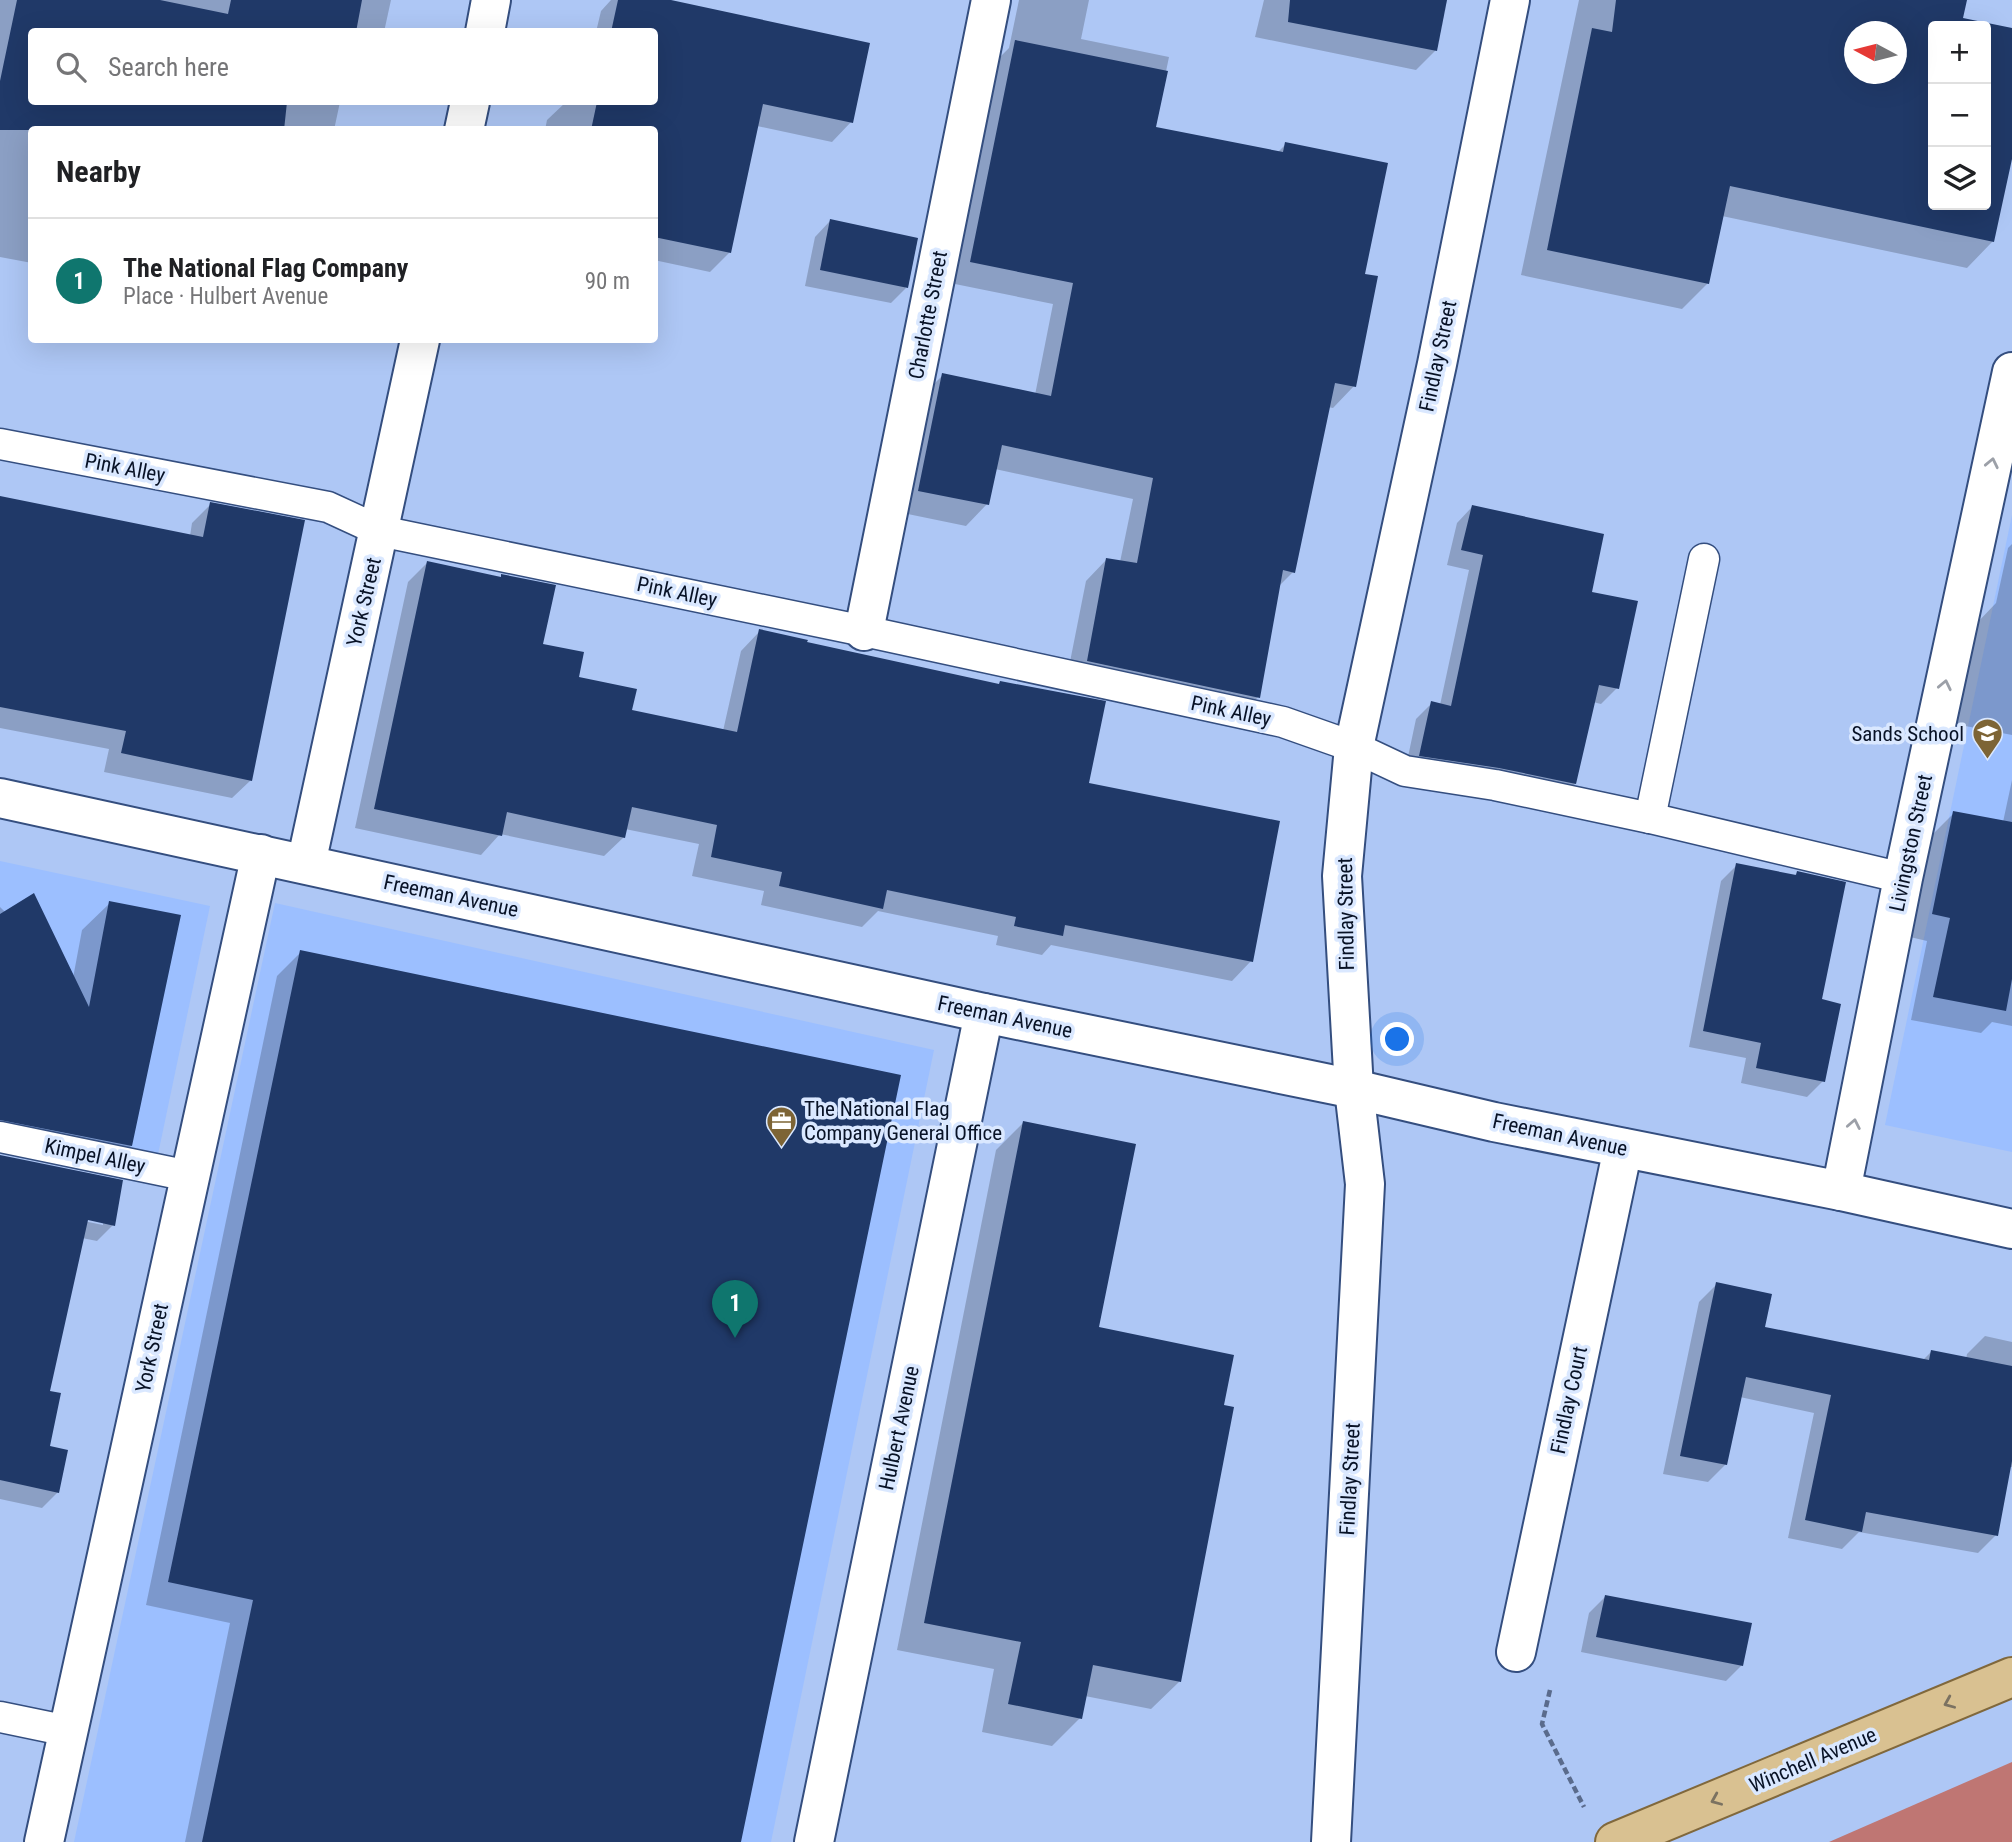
<!DOCTYPE html>
<html lang="en">
<head>
<meta charset="utf-8">
<style>
	:root { --surface:#fff; --page:#f6f6f6; --text:#202124; --muted:#757577; --line:#e0e0e0; --accent:#0f766e }
	body { margin:0; font-family:"Roboto Condensed",sans-serif; background:var(--page); color:var(--text) }
	.controls { position:absolute; right:21px; top:21px; display:grid; overflow:hidden; border-radius:7px; box-shadow:0 7px 28px #0002 }
	.controls button { width:63px; height:63px; display:grid; place-items:center; padding:0; border:0; border-bottom:2px solid var(--line); background:var(--surface); color:var(--text); font:35px sans-serif }
	.compass { position:absolute; left:1844px; top:21px; width:63px; height:63px; border-radius:50%; background:var(--surface); box-shadow:0 7px 28px #0002; rotate:277deg }
	.you { position:absolute; left:1398px; top:1040px; width:24px; height:24px; margin:-18px; border:5px solid #fff; border-radius:50%; background:#1a73e8; box-shadow:0 0 0 10px #1a73e833 }
	.badge { display:grid; place-items:center; width:46px; height:46px; border-radius:50%; background:var(--accent); color:#fff; font-size:23px; font-weight:700 }
	.pin { position:absolute; translate:-50% -58px; filter:drop-shadow(0 2px 4px #0008) }
	.pin::after { content:''; position:absolute; top:37px; width:24px; height:21px; background:inherit; clip-path:polygon(0 0,100% 0,50% 100%) }
	.list { margin:0; padding:0; list-style:none }
	h2 { display:flex; justify-content:space-between; align-items:center; height:91px; margin:0; padding:0 28px; font-size:30px }
	h2 small { font-size:23px; font-weight:400; color:var(--muted) }
	.list li { display:grid; grid-template-columns:46px 1fr auto; gap:21px; align-items:center; box-sizing:border-box; height:126px; padding:0 28px; border-top:2px solid var(--line) }
	.list b { display:block; font-size:26px; white-space:nowrap }
	.list p { margin:0; font-size:23px; white-space:nowrap; color:var(--muted) }
	.list em { font-size:23px; font-style:normal; color:var(--muted) }
	.icon { flex:none; width:38px; height:38px; fill:none; stroke:currentColor; stroke-width:2; stroke-linecap:round; stroke-linejoin:round }
	.map { position:relative; flex:none; width:2012px; height:1842px; overflow:hidden }
	.search { position:absolute; background:var(--surface); box-shadow:0 7px 28px #0002; left:28px; top:28px; width:630px; height:77px; display:flex; align-items:center; gap:18px; box-sizing:border-box; padding:0 24px; border-radius:7px; color:var(--muted); font-size:26px }
	.panel { position:absolute; background:var(--surface); box-shadow:0 7px 28px #0002; left:28px; top:126px; width:630px; height:217px; border-radius:7px }
	.map>svg:first-child { display:block }
</style>
</head>
<body>
<div class="map">
<svg width="2012" height="1842" viewBox="0 0 2012 1842">
	<rect width="100%" height="100%" fill="#aec7f5"/>
	<g fill="#9cbfff">
		<polygon points="2012,515 2012,1152 1885,1125"/>
		<polygon points="0,861 210,906 156,1164 0,1131"/>
		<polygon points="275,903 934,1050 771,1842 74,1842"/>
	</g>
	<polygon fill="#bf7673" points="2012,1762 2012,1842 1829,1842"/>
	<g fill="#0003" fill-rule="evenodd">
		<polygon points="0,0 391,0 384,32 32,32 32,102 340,102 334,130 32,130 32,263 0,257"/>
		<polygon points="611,0 663,0 851,122 832,142 757,126 730,252 710,272 654,260 654,130 545,130 547,120 566,102 654,102 654,32 596,32 601,11"/>
		<polygon points="1019,0 1089,0 1081,39 1169,57 1154,129 1277,153 1286,144 1363,275 1354,386 1333,408 1328,407 1293,572 1278,587 1258,697 1237,719 1066,682 1086,581 1107,559 1120,562 1133,499 995,469 987,504 966,526 898,512 921,397 943,375 1035,395 1053,304 950,283 994,63 1009,48"/>
		<polygon points="1264,0 1445,0 1435,51 1416,70 1255,37"/>
		<path d="M1579,0H1965L1961,19L2012,30V150L1993,241L1967,268L1722,216L1708,283L1682,309L1521,275ZM1933,26H1986V205H1933ZM1854,32H1896V74H1854Z"/>
		<polygon points="830,221 906,288 891,303 805,286 815,237"/>
		<polygon points="0,498 190,536 192,523 211,504 251,780 232,798 104,772 109,749 0,728"/>
		<polygon points="1472,507 1590,593 1617,688 1601,704 1593,702 1575,784 1559,799 1405,771 1416,719 1432,703 1440,705 1469,570 1447,565 1457,523"/>
		<polygon points="2012,544 2012,735 1955,724 1976,624 1996,603 2008,548"/>
		<polygon points="427,563 499,578 502,576 541,645 577,679 630,711 723,731 741,651 760,631 805,644 1087,785 1251,961 1232,981 1051,945 1042,955 996,945 998,936 878,911 862,927 761,905 764,891 692,876 699,844 625,829 624,837 604,856 500,834 481,855 355,828 408,582"/>
		<polygon points="2012,780 2012,1026 1992,1022 1981,1033 1911,1020 1927,941 1910,937 1931,836 1954,813 2003,822"/>
		<polygon points="1737,865 1794,876 1797,873 1819,1001 1823,1081 1807,1097 1741,1083 1746,1058 1689,1047 1721,881"/>
		<polygon points="110,903 131,1146 103,1173 0,1152 0,907 73,978 82,930"/>
		<polygon points="301,952 740,1842 185,1842 230,1623 146,1605 277,976"/>
		<polygon points="1023,1123 1179,1682 1151,1709 1085,1696 1080,1718 1052,1746 982,1732 994,1669 897,1650 996,1150"/>
		<path d="M0,1157L113,1225L97,1241L82,1238L48,1392V1448L58,1492L42,1508L0,1499ZM80,1217L103,1222V1225L79,1220Z"/>
		<polygon points="1717,1284 1763,1328 1923,1360 1931,1352 1966,1359 1967,1354 1985,1336 2012,1342 2012,1467 2009,1467 1996,1535 1978,1553 1859,1532 1842,1549 1788,1538 1814,1413 1740,1397 1726,1464 1708,1482 1663,1474 1699,1302"/>
		<polygon points="1605,1597 1742,1665 1726,1681 1581,1652 1589,1613"/>
	</g>
	<g fill="#203968" fill-rule="evenodd">
		<polygon points="17,0 160,0 228,14 231,0 362,0 356,32 32,32 32,102 287,102 284,130 0,130 0,81"/>
		<polygon points="618,0 671,0 870,43 853,123 763,104 731,253 654,237 654,130 591,130 597,102 654,102 654,32 611,32"/>
		<polygon points="1290,0 1447,0 1437,51 1288,22"/>
		<path d="M1616,0H1967L1963,18L2012,28V159L1994,242L1730,186L1709,284L1547,250L1592,28L1612,32ZM1933,26H1986V205H1933ZM1854,32H1896V74H1854Z"/>
		<polygon points="1015,40 1168,71 1156,127 1283,152 1285,142 1388,163 1365,274 1378,276 1356,387 1335,383 1295,573 1283,570 1260,698 1087,661 1106,558 1137,563 1153,478 1002,445 989,505 918,491 942,373 1051,396 1073,283 970,262"/>
		<polygon points="830,219 918,238 908,288 820,270"/>
		<polygon points="0,496 203,537 210,502 305,520 252,781 121,753 126,731 0,707"/>
		<polygon points="1472,505 1604,534 1592,592 1638,601 1619,689 1599,685 1576,784 1499,768 1419,756 1431,701 1451,706 1483,555 1461,550"/>
		<polygon points="427,561 501,577 501,574 556,585 543,644 584,652 579,677 637,689 632,710 737,732 759,629 808,640 807,642 999,684 1000,681 1106,701 1089,783 1280,821 1253,962 1065,925 1063,936 1014,926 1016,917 887,890 883,909 779,886 782,872 711,857 717,825 632,807 625,838 507,812 502,836 374,809"/>
		<polygon points="1953,811 2012,822 2012,979 2006,1011 1933,997 1950,918 1932,914"/>
		<polygon points="1736,863 1796,875 1797,871 1846,882 1822,999 1841,1004 1825,1082 1756,1068 1761,1043 1703,1031"/>
		<polygon points="34,893 89,1007 109,901 181,915 132,1146 0,1120 0,914"/>
		<polygon points="300,950 901,1075 741,1842 202,1842 253,1600 168,1582"/>
		<polygon points="1023,1121 1136,1144 1099,1327 1234,1355 1224,1405 1234,1407 1181,1682 1093,1665 1082,1719 1008,1704 1021,1642 924,1623"/>
		<polygon points="0,1155 123,1180 115,1226 88,1220 50,1391 61,1393 50,1446 68,1450 59,1493 0,1480"/>
		<polygon points="1716,1282 1772,1294 1765,1327 1929,1360 1931,1350 2012,1366 2012,1461 1998,1536 1866,1512 1862,1532 1805,1520 1831,1395 1746,1377 1727,1465 1680,1456"/>
		<polygon points="1605,1595 1752,1623 1743,1666 1596,1637"/>
	</g>
	<g fill="none" stroke-linecap="round" stroke-linejoin="round">
		<defs>
			<g id="lane">
				<polyline points="0,444 328,507 380,531 864,631 1283,722 1354,747 1405,771 1495,785 1650,818 1903,878"/>
				<polyline points="1650,818 1704,559"/>
				<polyline points="0,1137 189,1176"/>
				<polyline points="0,1717 68,1731"/>
			</g>
			<g id="street">
				<polyline points="485,32 491,0"/>
				<polyline points="464,130 470,102"/>
				<polyline points="864,631 991,0"/>
				<polyline points="0,798 984,1013 1354,1089 1494,1122 1841,1191 2012,1229"/>
				<polyline points="306,864 420,340"/>
				<polyline points="1841,1191 1903,878 2012,372"/>
				<polyline points="1516,1652 1623,1148"/>
				<polyline points="44,1842 261,854"/>
				<polyline points="814,1842 984,1013"/>
			</g>
			<polyline id="secondary" points="1331,1842 1365,1184 1354,1089 1342,876 1354,747 1437,364 1510,0"/>
			<polyline id="primary" points="1615,1842 2012,1677"/>
		</defs>
		<use href="#lane" stroke="#344e7f" stroke-width="33"/>
		<use href="#street" stroke="#344e7f" stroke-width="42"/>
		<use href="#secondary" stroke="#344e7f" stroke-width="42"/>
		<use href="#primary" stroke="#80683c" stroke-width="42"/>
		<polyline stroke="#5a6b8c" stroke-width="4.5" stroke-dasharray="7 3.5" stroke-linecap="butt" points="1550,1690 1542,1724 1584,1807"/>
		<use href="#lane" stroke="#fff" stroke-width="30"/>
		<use href="#street" stroke="#fff" stroke-width="38"/>
		<use href="#secondary" stroke="#fff" stroke-width="38"/>
		<use href="#primary" stroke="#d9c191" stroke-width="38"/>
	</g>
	<defs><path id="oneway-chevron" d="M-2-3.5L2.5 0L-2 3.5" fill="none" stroke-width="1.6" stroke-linecap="round" stroke-linejoin="round" transform="scale(1.75)"/></defs>
	<g stroke="#9ca0a8">
		<use href="#oneway-chevron" transform="translate(1992 463) rotate(-78)"/>
		<use href="#oneway-chevron" transform="translate(1945 685) rotate(-78)"/>
		<use href="#oneway-chevron" transform="translate(1854 1124) rotate(-79)"/>
	</g>
	<g stroke="#7b7261">
		<use href="#oneway-chevron" transform="translate(1949 1703) rotate(157)"/>
		<use href="#oneway-chevron" transform="translate(1716 1800) rotate(157)"/>
	</g>
	<defs>
		<symbol id="school-pin" viewBox="-11 -11 22 30"><path d="M0 17L-7.5 6A9.5 9.5 0 1 1 7.5 6Z" fill="#7d6435" stroke="#dae8ff"/><path d="M0-5L7-2L0 1L-7-2ZM-4 1L0 2.5L4 1V4Q0 6-4 4Z" fill="#fff"/></symbol>
		<symbol id="office-pin" viewBox="-11 -11 22 30"><path d="M0 17L-7.5 6A9.5 9.5 0 1 1 7.5 6Z" fill="#7d6435" stroke="#dae8ff"/><path d="M-6-3h4V-5.5h4V-3h4V5H-6ZM-1-4.5V-3h2v-1.5ZM-6 0V1H6V0Z" fill="#fff"/></symbol>
	</defs>
	<g fill-rule="evenodd">
		<use href="#school-pin" x="1970" y="716" width="35" height="47"/>
		<use href="#office-pin" x="764" y="1104" width="35" height="47"/>
	</g>
	<g text-anchor="middle" stroke-width="7" stroke-linejoin="round" paint-order="stroke">
		<g font-size="21" fill="#081226" stroke="#dae8ff">
			<text transform="translate(928 315) rotate(-79)" y="7">Charlotte Street</text>
			<text transform="translate(1438 356) rotate(-78)" y="7">Findlay Street</text>
			<text transform="translate(125 468) rotate(11)" y="7">Pink Alley</text>
			<text transform="translate(677 592) rotate(12)" y="7">Pink Alley</text>
			<text transform="translate(364 602) rotate(-77)" y="7">York Street</text>
			<text transform="translate(1231 711) rotate(12)" y="7">Pink Alley</text>
			<text transform="translate(1911 843) rotate(-78)" y="7">Livingston Street</text>
			<text transform="translate(451 896) rotate(12)" y="7">Freeman Avenue</text>
			<text transform="translate(1346 914) rotate(-91)" y="7">Findlay Street</text>
			<text transform="translate(1005 1017) rotate(12)" y="7">Freeman Avenue</text>
			<text transform="translate(1560 1135) rotate(12)" y="7">Freeman Avenue</text>
			<text transform="translate(95 1156) rotate(12)" y="7">Kimpel Alley</text>
			<text transform="translate(152 1348) rotate(-78)" y="7">York Street</text>
			<text transform="translate(1569 1400) rotate(-78)" y="7">Findlay Court</text>
			<text transform="translate(899 1428) rotate(-78)" y="7">Hulbert Avenue</text>
			<text transform="translate(1350 1479) rotate(-87)" y="7">Findlay Street</text>
			<text transform="translate(1813 1760) rotate(-23)" y="7">Winchell Avenue</text>
		</g>
		<g font-size="21" fill="#081226" stroke="#dae8ff" text-anchor="end">
			<text x="1964" y="741">Sands School</text>
			<text x="804" y="1116" text-anchor="start">The National Flag<tspan x="804" dy="24">Company General Office</tspan></text>
		</g>
	</g>
</svg>
<div class="controls">
<button>+</button>
<button>−</button>
<button><svg class="icon" aria-label="layers" viewBox="0 0 24 24"><path d="M12 4l9 5-9 5-9-5zM3 14l9 5 9-5"/></svg></button>
</div>
<svg class="compass" viewBox="-18 -18 36 36"><path d="M0-13l5 13h-10z" fill="#e53935"/><path d="M0 13l5-13h-10z" fill="#757577"/></svg>
<div class="you"></div>
<div class="pin badge" style="left:735px;top:1338px">1</div>
<div class="search"><svg class="icon" aria-label="search" viewBox="0 0 24 24"><circle cx="10" cy="10" r="6"/><path d="M15 15l6 6"/></svg>Search here</div>
<section class="panel">
<h2>Nearby<small></small></h2>
<ul class="list">
<li><span class="badge">1</span><div><b>The National Flag Company</b><p>Place · Hulbert Avenue</p></div><em>90 m</em></li>
</ul>
</section>
</div>
</body>
</html>
